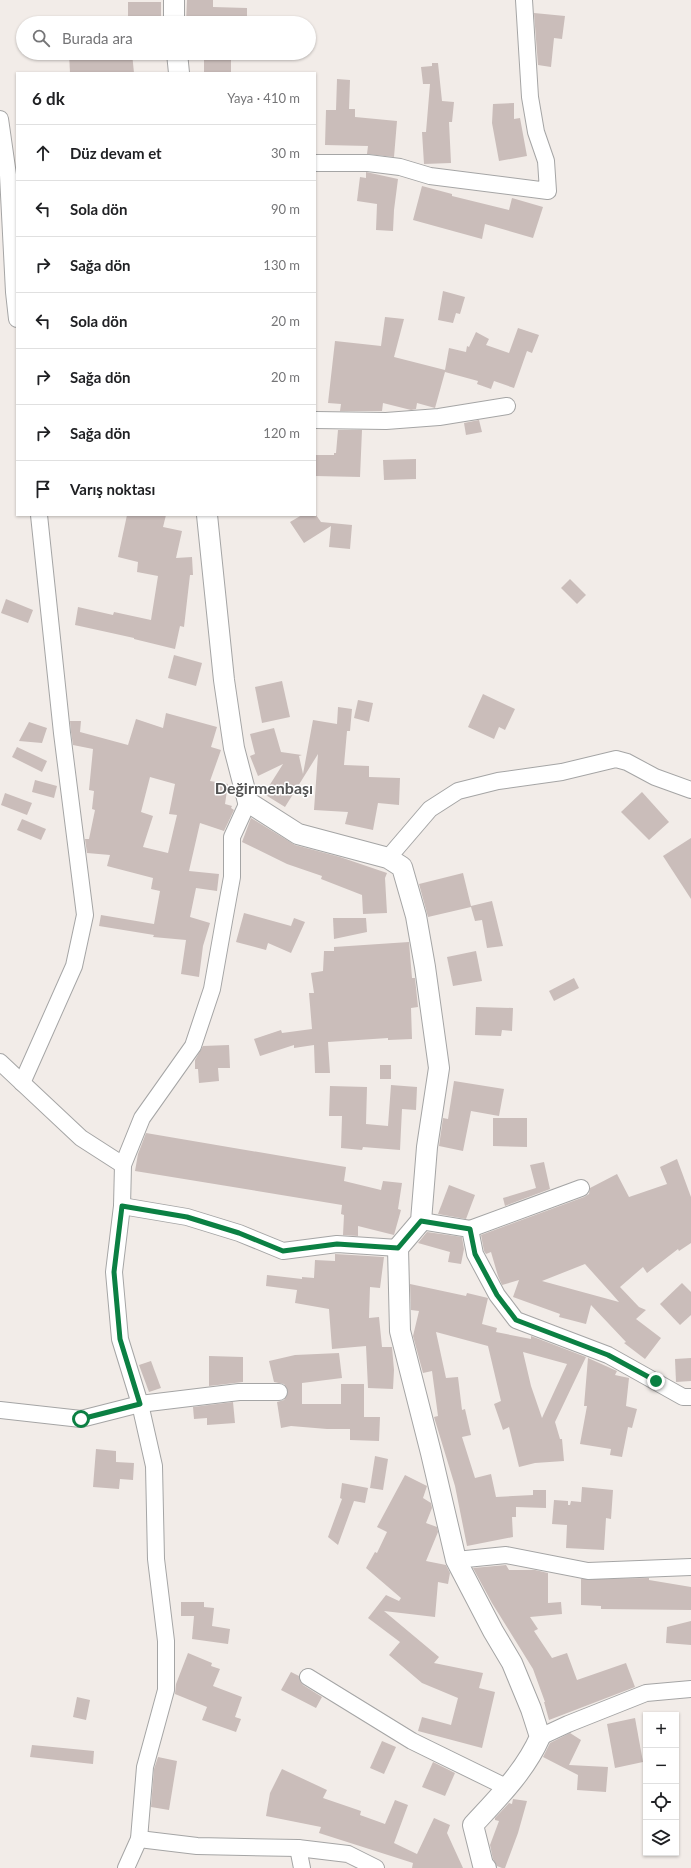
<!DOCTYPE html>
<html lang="tr">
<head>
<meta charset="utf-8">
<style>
	:root { --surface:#fff; --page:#f6f6f6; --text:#202124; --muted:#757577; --line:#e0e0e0 }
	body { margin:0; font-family:Lato,sans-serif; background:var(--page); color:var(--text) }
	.controls { position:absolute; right:12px; bottom:12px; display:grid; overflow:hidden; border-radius:0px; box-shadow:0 1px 3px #0004 }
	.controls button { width:36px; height:36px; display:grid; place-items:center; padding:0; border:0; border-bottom:1px solid var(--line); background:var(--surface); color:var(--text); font:20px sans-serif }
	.stop { position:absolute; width:12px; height:12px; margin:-9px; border:3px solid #0b8043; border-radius:50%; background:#fff }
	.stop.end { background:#0b8043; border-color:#fff; box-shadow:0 1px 4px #0008 }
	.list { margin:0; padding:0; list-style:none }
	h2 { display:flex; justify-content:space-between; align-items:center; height:52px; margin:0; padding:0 16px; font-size:17px }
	h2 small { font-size:13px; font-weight:400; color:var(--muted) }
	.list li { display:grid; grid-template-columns:26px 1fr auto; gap:12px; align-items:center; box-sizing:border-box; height:56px; padding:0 16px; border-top:1px solid var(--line) }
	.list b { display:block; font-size:15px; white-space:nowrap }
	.list em { font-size:13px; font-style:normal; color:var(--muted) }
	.icon { flex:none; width:22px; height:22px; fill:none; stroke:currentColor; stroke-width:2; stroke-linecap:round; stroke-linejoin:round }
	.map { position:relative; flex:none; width:691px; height:1868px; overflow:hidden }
	.search { position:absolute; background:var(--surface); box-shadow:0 1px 3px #0004; left:16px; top:16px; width:300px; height:44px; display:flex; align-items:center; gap:10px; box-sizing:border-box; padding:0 14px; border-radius:22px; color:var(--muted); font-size:15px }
	.panel { position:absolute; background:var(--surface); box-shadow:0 1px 3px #0004; left:16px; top:72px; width:300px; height:444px; border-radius:0px }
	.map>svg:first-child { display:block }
</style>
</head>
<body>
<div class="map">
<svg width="691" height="1868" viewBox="0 0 691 1868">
	<rect width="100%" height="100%" fill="#f2ece8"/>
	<g fill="#cabdba" fill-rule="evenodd">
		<polygon points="187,0 213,0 213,7 247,8 247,22 218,21 218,23 186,23"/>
		<rect x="128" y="2" width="33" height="21"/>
		<polygon points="534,13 565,16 562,39 554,38 551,67 538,65"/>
		<polygon points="69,53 132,53 134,73 70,73"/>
		<rect x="204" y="53" width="27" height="20"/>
		<polygon points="432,63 438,63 442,101 454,102 452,122 449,122 451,163 424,164 422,132 426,132 430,84 423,84 421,67 432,66"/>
		<polygon points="337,79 350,80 349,109 355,109 355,117 397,121 394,157 367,154 368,146 325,145 326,110 336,110"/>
		<polygon points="514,103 514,119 520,118 527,156 499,161 492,123 493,104"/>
		<polygon points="366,172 398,179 394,210 393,231 376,230 377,204 357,201 360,177 366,178"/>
		<polygon points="422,186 452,194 452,196 509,210 512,198 543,207 533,238 485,224 482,239 413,220"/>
		<polygon points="443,291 465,297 460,314 456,313 453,323 438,320"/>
		<polygon points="385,317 404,319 394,357 445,370 449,348 466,352 467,346 469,347 476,332 489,339 486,345 509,353 518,328 539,335 532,353 527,351 514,388 494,381 491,389 477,384 478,381 445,372 435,408 417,403 416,409 411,410 383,403 382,411 340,411 341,404 328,403 335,341 381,346"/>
		<polygon points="479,420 482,432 466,435 464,423"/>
		<polygon points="338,430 362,430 360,477 315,476 315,455 334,455 334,453 336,453"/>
		<polygon points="416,459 416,479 384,480 383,460"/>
		<polygon points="127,515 166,515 163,527 182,531 176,558 192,557 193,575 190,575 184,627 180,626 175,649 134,639 134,638 75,625 78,607 113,615 114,612 151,620 158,576 137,572 138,562 118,557"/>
		<polygon points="302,515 316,515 321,522 352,525 350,549 329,547 331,526 304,543 290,522"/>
		<polygon points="570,579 586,595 577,604 561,588"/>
		<polygon points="6,599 33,610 28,623 1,613"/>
		<polygon points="174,655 202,663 196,686 168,678"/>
		<polygon points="282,681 290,717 262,723 255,687"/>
		<polygon points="483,694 515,709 505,730 499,727 494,739 468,727"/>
		<polygon points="358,700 373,703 369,722 354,718"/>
		<polygon points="338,707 352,709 350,731 347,731 344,765 369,766 369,777 400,778 399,805 378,803 373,830 345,824 348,812 314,810 318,754 285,807 264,794 283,764 258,776 250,756 255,754 250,734 274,728 281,752 302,755 299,756 303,774 313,720 337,724"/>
		<path d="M166,713L217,727L211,747L221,750L210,781L228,784L225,804L232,806L231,808L234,810L224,831L200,823L189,871L219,874L217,891L196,888L190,917L210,923L203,946L199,977L181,974L186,940L153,937L154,935L99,926L101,915L154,924L160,891L151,889L153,878L107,866L110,855L87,853L85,839H89L95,810L92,809L94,791L89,790L93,749L73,745L71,732L70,721H81L80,732L128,745L136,719L163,728ZM150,777L175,784L169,814L177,815L168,853L143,847L153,816L141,812Z"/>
		<polygon points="29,722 47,728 42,743 19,741"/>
		<polygon points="17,747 47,761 42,772 12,757"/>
		<polygon points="35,780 57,786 54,798 32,792"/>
		<polygon points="642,792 669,822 649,840 621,812"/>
		<polygon points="5,793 32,803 27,815 1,805"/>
		<polygon points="251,818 295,845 340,857 387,873 385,878 387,913 363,914 362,895 321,879 322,876 287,864 242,842"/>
		<polygon points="22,819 46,829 41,840 17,830"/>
		<polygon points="691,838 691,899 663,856"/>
		<polygon points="463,873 471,906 492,901 503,946 487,948 482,920 475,921 471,907 428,917 419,884"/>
		<polygon points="244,913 291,926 294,918 305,922 291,953 268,943 266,950 236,942"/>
		<polygon points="333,918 366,918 367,932 334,939"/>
		<polygon points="409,942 412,978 415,978 418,1007 411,1008 412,1039 388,1040 388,1038 328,1042 330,1073 315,1073 314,1045 294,1048 294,1045 260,1056 254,1039 281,1030 282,1033 312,1029 309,993 314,993 311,973 323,971 324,951 334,951 334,947"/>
		<polygon points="476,951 482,981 453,986 447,957"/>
		<polygon points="574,978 579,988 554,1001 549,991"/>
		<polygon points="476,1007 513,1008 512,1031 502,1030 501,1036 475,1035"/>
		<polygon points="229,1045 230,1068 218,1068 219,1081 199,1083 198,1069 195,1069 195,1060 203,1046"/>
		<rect x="380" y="1065" width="11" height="14"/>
		<polygon points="454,1081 504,1089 499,1116 471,1111 463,1151 439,1146 443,1118 448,1119"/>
		<polygon points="391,1085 417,1087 416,1110 402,1109 400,1150 363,1147 362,1150 341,1148 342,1116 329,1116 330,1086 367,1087 366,1124 388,1126"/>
		<polygon points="493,1118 527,1118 527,1147 493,1146"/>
		<polygon points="146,1133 346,1167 344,1181 381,1190 383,1181 402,1183 398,1209 401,1210 394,1235 358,1226 358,1236 343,1235 344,1215 341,1214 342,1205 135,1171 138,1154"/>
		<path d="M677,1159L691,1197V1243L679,1251L678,1249L647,1273L643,1267L620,1287L639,1307L646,1310L636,1319L661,1338L645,1359L624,1343L626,1342L591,1305L586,1324L559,1317L560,1314L513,1297L519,1280L502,1285L498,1276L491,1252L486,1254L484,1251L481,1235L584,1197L589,1194L590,1188L617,1174L629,1197L667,1184L660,1167ZM585,1264L612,1294L619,1302L542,1281Z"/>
		<polygon points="544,1162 550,1189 505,1206 503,1198 536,1188 530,1165"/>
		<polygon points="449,1185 475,1195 466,1219 438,1214"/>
		<polygon points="427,1232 462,1237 464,1249 461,1264 448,1262 450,1252 418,1243"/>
		<polygon points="335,1254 384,1257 380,1288 370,1287 369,1318 379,1317 382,1347 392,1347 394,1370 393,1389 368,1388 366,1346 332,1349 329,1309 295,1303 297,1290 266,1286 267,1275 302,1279 302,1277 314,1278 315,1260 335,1261"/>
		<polygon points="682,1283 691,1292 691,1315 680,1325 660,1304"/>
		<path d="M410,1284L466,1296L467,1293L488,1298L482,1324L497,1328L496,1332L531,1339V1336L586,1357L555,1422L560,1439H562L564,1461L535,1463L519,1467L509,1427L503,1430L494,1404L501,1401L488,1346L436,1332L446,1378L458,1377L462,1410L465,1409L471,1435L462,1437L475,1478L491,1474L496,1497L533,1495V1490H546V1508L516,1507V1517H512L513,1537L467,1546L455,1486L434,1417L438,1416L432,1371L423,1373L413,1336L419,1311L411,1310ZM523,1352L567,1364L542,1418L531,1386Z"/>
		<polygon points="339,1353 342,1378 302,1383 302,1404 341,1404 341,1384 364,1384 364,1417 380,1417 379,1441 350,1440 350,1429 327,1429 291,1426 281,1428 277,1402 284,1400 288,1392 284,1384 274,1382 269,1361 295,1355"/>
		<polygon points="209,1356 243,1357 243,1382 209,1386"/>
		<polygon points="588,1358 617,1371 615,1375 629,1378 626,1406 637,1409 632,1428 628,1427 622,1457 610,1455 611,1449 580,1444 587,1406 584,1406"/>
		<polygon points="691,1358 691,1381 676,1382 675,1359"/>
		<polygon points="151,1361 161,1388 149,1392 139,1365"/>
		<polygon points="233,1402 235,1423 207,1425 207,1418 194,1419 193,1407"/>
		<polygon points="96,1449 116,1451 116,1462 134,1463 133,1480 120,1479 119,1489 93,1487"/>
		<polygon points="375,1456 388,1459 383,1490 370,1488"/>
		<polygon points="405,1475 427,1486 423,1498 431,1503 432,1508 426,1523 437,1527 438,1532 426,1561 446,1565 450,1573 448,1584 438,1582 435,1617 384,1611 439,1657 434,1663 483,1673 479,1688 495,1692 482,1748 418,1731 422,1717 451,1725 458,1698 422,1683 389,1655 400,1642 368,1618 386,1595 399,1601 401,1598 366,1568 375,1552 377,1553 387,1532 377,1527"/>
		<polygon points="342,1483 368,1488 365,1503 354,1501 338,1545 328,1537 342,1499 340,1498"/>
		<polygon points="582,1487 613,1490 611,1519 606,1518 604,1550 566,1548 567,1525 552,1524 554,1500 568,1501 568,1505 570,1505 571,1501 581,1502"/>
		<polygon points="506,1565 509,1570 535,1570 548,1573 548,1603 561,1602 562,1614 530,1617 538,1629 534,1631 552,1658 567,1653 577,1680 626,1663 635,1687 549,1720 544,1702 545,1702 533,1669 492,1603 473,1568"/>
		<polygon points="649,1578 649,1580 691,1587 691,1610 601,1609 601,1606 581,1605 581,1579"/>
		<polygon points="181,1602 204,1602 204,1607 214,1608 212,1626 230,1629 228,1644 192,1639 194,1616 181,1616"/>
		<polygon points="691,1621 691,1645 666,1643 667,1627"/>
		<polygon points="188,1653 212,1663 211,1666 220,1669 213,1686 242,1697 235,1717 241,1719 236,1732 202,1720 207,1707 175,1694 176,1684"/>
		<polygon points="291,1672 299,1676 303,1685 322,1697 316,1708 281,1690"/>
		<polygon points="77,1697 90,1700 86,1720 73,1717"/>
		<polygon points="635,1718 643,1762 615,1768 607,1724"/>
		<polygon points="570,1733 581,1740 569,1765 608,1767 606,1792 577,1790 578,1775 543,1757 550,1743"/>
		<polygon points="382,1741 396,1747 384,1774 370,1768"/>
		<polygon points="32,1745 94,1751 93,1764 30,1757"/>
		<polygon points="158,1757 177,1761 169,1810 151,1807 154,1769"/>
		<polygon points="433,1762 455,1773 445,1796 422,1787"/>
		<polygon points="282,1769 327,1790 323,1798 361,1811 360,1815 385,1824 395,1800 408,1805 394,1843 417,1854 434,1818 450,1825 447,1833 463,1868 412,1868 413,1863 319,1833 321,1827 266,1816 270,1793"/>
		<polygon points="513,1799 527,1801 518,1833 505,1868 502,1868 497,1866 493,1859 490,1845 499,1821 495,1820 495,1818 509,1803 512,1804"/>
	</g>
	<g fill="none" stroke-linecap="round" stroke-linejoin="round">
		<defs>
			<g id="minor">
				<polyline points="0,119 8,175 14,292 17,319"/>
				<polyline points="315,163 368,163 400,167 430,176 548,191 546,161 536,132 530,97 524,0"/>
				<polyline points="315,420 386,421 439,417 507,406"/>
				<polyline points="388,858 430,809 458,791 498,781 562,772 616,759 627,762 655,777 691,790"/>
				<polyline points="0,1062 81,1138 123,1165"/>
				<polyline points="22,1083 74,966 85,915 62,733 39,515"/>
				<polyline points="122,1206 187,1217 239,1233 283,1251 337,1244 398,1248"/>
				<polyline points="421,1221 470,1229 475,1254 497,1295 516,1320 608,1355 683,1397 691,1397"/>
				<polyline points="470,1229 581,1188"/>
				<polyline points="0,1410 81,1419 140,1404 239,1392 279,1392"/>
				<polyline points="456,1560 506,1555 588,1571 691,1567"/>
				<polyline points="308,1677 412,1741 508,1788"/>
				<polyline points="540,1737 568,1724 646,1693 691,1689"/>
				<polyline points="139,1839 197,1846 298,1848 348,1854 376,1868"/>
				<polyline points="298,1848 302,1868"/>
				<polyline points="126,1868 139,1839 145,1767 166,1690 166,1641 156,1559 154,1466 140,1404 120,1339 114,1272 122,1206 123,1165 142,1118 193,1046 212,989 224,921 232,877 232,837 248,802"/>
			</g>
			<g id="tertiary">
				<polyline points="174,0 174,23"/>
				<polyline points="177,53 179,73"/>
				<path d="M207,515L224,680L234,748L248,802L298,834L388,858L402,867L416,916L425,967L439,1068L427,1147L421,1221L398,1248L400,1331L431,1453L456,1560L493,1631L512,1663L531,1709L540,1737C525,1771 498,1798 473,1825L483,1865L486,1868"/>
			</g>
		</defs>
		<use href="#minor" stroke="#a5a5a5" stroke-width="18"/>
		<use href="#tertiary" stroke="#a5a5a5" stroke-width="22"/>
		<use href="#minor" stroke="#fff" stroke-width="16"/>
		<use href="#tertiary" stroke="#fff" stroke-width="20"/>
	</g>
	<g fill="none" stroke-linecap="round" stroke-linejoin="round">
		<polyline stroke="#0b8043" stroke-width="5" points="81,1419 140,1404 120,1339 114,1272 122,1206 187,1217 239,1233 283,1251 337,1244 398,1248 421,1221 470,1229 475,1254 497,1295 516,1320 608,1355 656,1381"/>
	</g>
	<g text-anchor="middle" stroke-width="3" stroke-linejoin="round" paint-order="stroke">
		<g font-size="16" font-weight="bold" fill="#545454" stroke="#fff">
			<text x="264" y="794">Değirmenbaşı</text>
		</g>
	</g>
</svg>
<div class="controls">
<button>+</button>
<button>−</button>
<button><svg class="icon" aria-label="locate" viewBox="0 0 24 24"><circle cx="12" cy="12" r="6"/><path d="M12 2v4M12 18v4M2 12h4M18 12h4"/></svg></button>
<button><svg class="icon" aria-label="layers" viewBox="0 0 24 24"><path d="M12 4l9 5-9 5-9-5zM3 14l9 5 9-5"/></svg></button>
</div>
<div class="stop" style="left:81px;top:1419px"></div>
<div class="stop end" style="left:656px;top:1381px"></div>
<div class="search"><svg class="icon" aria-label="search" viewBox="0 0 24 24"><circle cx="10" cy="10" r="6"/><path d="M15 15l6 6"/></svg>Burada ara</div>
<section class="panel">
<h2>6 dk<small>Yaya · 410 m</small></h2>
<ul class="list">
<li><svg class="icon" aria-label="ahead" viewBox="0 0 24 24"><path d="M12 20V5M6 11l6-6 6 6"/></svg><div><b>Düz devam et</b></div><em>30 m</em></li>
<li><svg class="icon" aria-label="left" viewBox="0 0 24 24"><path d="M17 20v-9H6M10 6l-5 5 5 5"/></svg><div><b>Sola dön</b></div><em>90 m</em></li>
<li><svg class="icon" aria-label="right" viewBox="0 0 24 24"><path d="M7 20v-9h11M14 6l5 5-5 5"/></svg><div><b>Sağa dön</b></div><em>130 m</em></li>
<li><svg class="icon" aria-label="left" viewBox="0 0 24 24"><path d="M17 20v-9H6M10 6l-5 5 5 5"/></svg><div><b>Sola dön</b></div><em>20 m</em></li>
<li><svg class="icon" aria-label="right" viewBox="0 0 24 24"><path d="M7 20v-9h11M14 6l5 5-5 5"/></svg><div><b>Sağa dön</b></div><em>20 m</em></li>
<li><svg class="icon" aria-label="right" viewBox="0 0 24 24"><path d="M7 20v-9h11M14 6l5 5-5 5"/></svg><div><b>Sağa dön</b></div><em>120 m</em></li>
<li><svg class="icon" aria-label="arrive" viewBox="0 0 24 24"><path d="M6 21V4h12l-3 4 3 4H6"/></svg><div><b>Varış noktası</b></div></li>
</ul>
</section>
</div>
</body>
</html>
